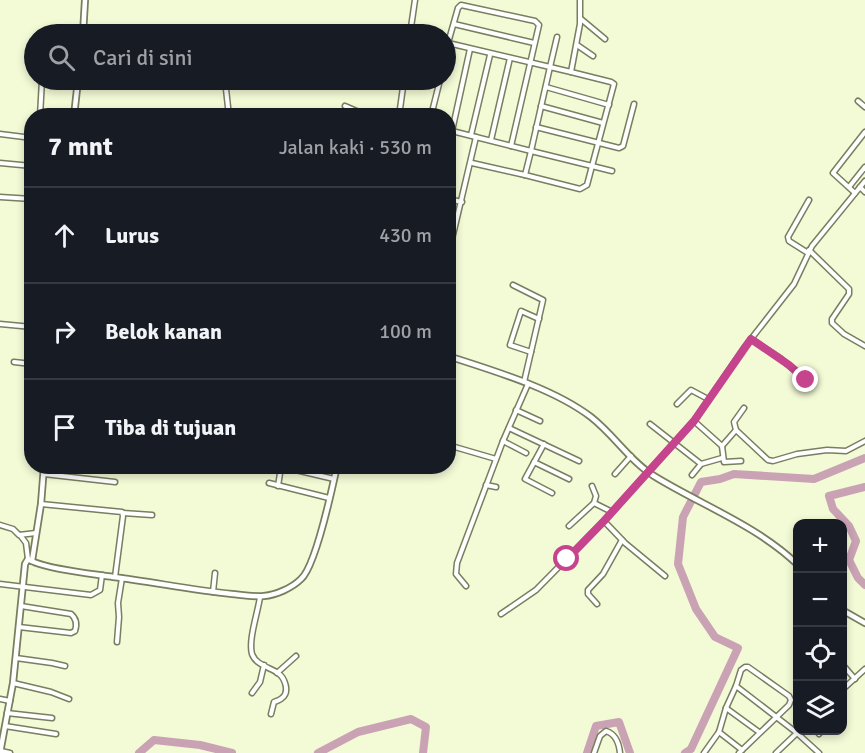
<!DOCTYPE html>
<html lang="id">
<head>
<meta charset="utf-8">
<style>
	:root { --surface:#171b24; --page:#20242c; --text:#f1f3f6; --muted:#9ea1a6; --line:#363941 }
	body { margin:0; font-family:Signika,sans-serif; background:var(--page); color:var(--text) }
	.controls { position:absolute; right:18px; bottom:18px; display:grid; overflow:hidden; border-radius:12px; box-shadow:0 3px 9px #0003 }
	.controls button { width:54px; height:54px; display:grid; place-items:center; padding:0; border:0; border-bottom:2px solid var(--line); background:var(--surface); color:var(--text); font:30px sans-serif }
	.stop { position:absolute; width:18px; height:18px; margin:-14px; border:4px solid #c5448d; border-radius:50%; background:#fff }
	.stop.end { background:#c5448d; border-color:#fff; box-shadow:0 2px 6px #0008 }
	.list { margin:0; padding:0; list-style:none }
	h2 { display:flex; justify-content:space-between; align-items:center; height:78px; margin:0; padding:0 24px; font-size:26px }
	h2 small { font-size:20px; font-weight:400; color:var(--muted) }
	.list li { display:grid; grid-template-columns:39px 1fr auto; gap:18px; align-items:center; box-sizing:border-box; height:96px; padding:0 24px; border-top:2px solid var(--line) }
	.list b { display:block; font-size:22px; white-space:nowrap }
	.list em { font-size:20px; font-style:normal; color:var(--muted) }
	.icon { flex:none; width:33px; height:33px; fill:none; stroke:currentColor; stroke-width:2; stroke-linecap:round; stroke-linejoin:round }
	.map { position:relative; flex:none; width:865px; height:753px; overflow:hidden }
	.search { position:absolute; background:var(--surface); box-shadow:0 3px 9px #0003; left:24px; top:24px; width:432px; height:66px; display:flex; align-items:center; gap:15px; box-sizing:border-box; padding:0 21px; border-radius:33px; color:var(--muted); font-size:22px }
	.panel { position:absolute; background:var(--surface); box-shadow:0 3px 9px #0003; left:24px; top:108px; width:432px; height:366px; border-radius:24px }
	.map>svg:first-child { display:block }
</style>
</head>
<body>
<div class="map">
<svg width="865" height="753" viewBox="0 0 865 753">
	<rect width="100%" height="100%" fill="#f3fad6"/>
	<g fill="none" stroke-linecap="round" stroke-linejoin="round">
		<g stroke="#c9a2b4" stroke-width="8">
			<polyline points="865,487 829,496 833,509 849,526 856,541 849,560 858,578 865,585"/>
			<polyline points="139,753 154,740 200,745 232,753"/>
			<polyline points="318,753 358,732 411,719 426,727 423,753"/>
			<polyline points="587,753 596,726 619,722 630,753"/>
			<polyline points="685,753 691,749 738,648 715,637 696,609 678,564 683,517 701,482 720,479 734,474 814,479 865,458"/>
		</g>
		<defs>
			<g id="minor">
				<polyline points="581,19 605,39"/>
				<polyline points="454,24 534,43"/>
				<polyline points="410,34 415,0"/>
				<polyline points="448,43 458,8 461,5 535,21 539,25 511,146"/>
				<polyline points="577,45 593,56"/>
				<polyline points="446,55 448,43 550,67 557,37"/>
				<polyline points="225,80 229,116"/>
				<polyline points="395,80 403,84"/>
				<polyline points="546,87 609,105"/>
				<polyline points="858,101 865,107"/>
				<polyline points="345,106 368,116"/>
				<polyline points="541,106 603,123"/>
				<polyline points="40,116 42,80"/>
				<polyline points="399,116 404,80"/>
				<polyline points="431,116 440,80"/>
				<polyline points="536,127 619,148 623,146 634,104"/>
				<polyline points="448,130 452,131 470,49"/>
				<polyline points="0,134 32,138"/>
				<polyline points="471,135 490,55"/>
				<polyline points="491,140 510,58"/>
				<polyline points="448,147 452,131 531,151 550,67 571,72 580,24 580,0"/>
				<polyline points="0,163 32,166"/>
				<polyline points="472,163 525,175 531,151 592,166 614,84 611,82 571,72"/>
				<polyline points="525,175 580,189 587,185 592,166 612,171"/>
				<polyline points="849,187 865,167"/>
				<polyline points="860,187 865,192"/>
				<polyline points="855,193 833,173 865,132"/>
				<polyline points="0,197 32,199"/>
				<polyline points="448,199 462,202"/>
				<polyline points="809,250 849,289 849,294 832,319 832,323 844,334 865,346"/>
				<polyline points="808,253 789,241 788,237 809,200"/>
				<polyline points="448,256 476,137"/>
				<polyline points="513,285 543,300 524,382"/>
				<polyline points="0,324 32,327"/>
				<polyline points="751,339 780,358 806,380"/>
				<polyline points="531,352 510,345 521,311 539,319"/>
				<polyline points="14,362 32,364"/>
				<polyline points="677,404 691,390 708,399"/>
				<polyline points="516,410 540,421"/>
				<polyline points="694,421 722,446 724,462 741,461"/>
				<polyline points="650,424 701,464"/>
				<polyline points="509,428 579,461"/>
				<polyline points="736,430 734,422 744,408"/>
				<polyline points="503,441 526,453"/>
				<polyline points="544,444 525,479 552,493"/>
				<polyline points="448,445 496,459"/>
				<polyline points="722,446 736,430 768,460 773,461 797,454 827,450 846,451 865,441"/>
				<polyline points="534,462 569,479"/>
				<polyline points="279,466 334,479"/>
				<polyline points="44,474 115,482"/>
				<polyline points="615,474 631,456"/>
				<polyline points="692,475 701,464 722,458"/>
				<polyline points="269,483 329,498"/>
				<polyline points="486,485 496,487"/>
				<polyline points="278,486 281,467"/>
				<polyline points="592,486 596,496 594,503"/>
				<polyline points="41,504 122,512 123,516 115,577"/>
				<polyline points="123,513 152,515"/>
				<polyline points="604,521 625,543 665,576"/>
				<polyline points="0,525 13,529 19,535 36,533"/>
				<polyline points="569,526 594,503 612,512"/>
				<polyline points="20,535 26,543 28,559"/>
				<polyline points="0,584 91,595 100,590 102,575"/>
				<polyline points="466,586 456,574 457,563 503,441 528,384"/>
				<polyline points="213,592 215,573"/>
				<path d="M260,597C258,612 248,640 252,654C256,665 269,667 278,673C285,678 290,692 282,698C280,700 277,701 274,702L271,714"/>
				<polyline points="597,604 588,594 588,590 603,574 622,540"/>
				<polyline points="501,614 536,590 604,521 694,421 744,348 794,284 812,246 865,181"/>
				<path d="M19,627L71,633L75,631C77,625 77,619 71,614L21,606"/>
				<polyline points="117,642 119,617 118,603 122,578"/>
				<polyline points="16,658 52,663 65,666"/>
				<polyline points="842,664 855,679"/>
				<polyline points="277,673 296,656"/>
				<polyline points="13,683 51,692 69,699"/>
				<polyline points="736,686 741,670 745,667 748,667 789,696 791,700 789,705 739,753"/>
				<polyline points="842,690 865,669"/>
				<polyline points="252,693 260,682 264,665"/>
				<polyline points="0,699 10,701"/>
				<polyline points="726,708 759,732"/>
				<polyline points="7,713 52,718"/>
				<polyline points="5,726 56,734"/>
				<polyline points="800,730 797,733 819,753"/>
				<polyline points="816,730 819,734"/>
				<polyline points="719,732 742,750"/>
				<polyline points="1,751 10,753"/>
				<path d="M594,753L600,736L606,731C616,734 619,743 620,753"/>
				<polyline points="704,753 719,732 726,708 736,686 797,733 776,753"/>
			</g>
			<g id="tertiary">
				<polyline points="83,34 85,0"/>
				<polyline points="74,116 78,80"/>
				<path d="M448,356C494,371 553,388 591,417C614,435 630,461 654,476C701,505 758,526 798,565"/>
				<polyline points="32,561 41,504 44,466"/>
				<polyline points="842,610 865,623"/>
				<path d="M0,753L13,683L25,564L28,559C43,569 94,574 113,577C153,582 192,590 232,594C242,595 253,597 264,596C276,595 292,588 301,579C316,566 332,489 337,466"/>
			</g>
		</defs>
		<use href="#minor" stroke="#787e5f" stroke-width="7"/>
		<use href="#tertiary" stroke="#787e5f" stroke-width="8"/>
		<use href="#minor" stroke="#fff" stroke-width="4"/>
		<use href="#tertiary" stroke="#fff" stroke-width="4.5"/>
	</g>
	<g fill="none" stroke-linecap="round" stroke-linejoin="round">
		<polyline stroke="#c5448d" stroke-width="8" points="567,559 604,521 694,421 751,339 789,365 806,380"/>
	</g>
</svg>
<div class="controls">
<button>+</button>
<button>−</button>
<button><svg class="icon" aria-label="locate" viewBox="0 0 24 24"><circle cx="12" cy="12" r="6"/><path d="M12 2v4M12 18v4M2 12h4M18 12h4"/></svg></button>
<button><svg class="icon" aria-label="layers" viewBox="0 0 24 24"><path d="M12 4l9 5-9 5-9-5zM3 14l9 5 9-5"/></svg></button>
</div>
<div class="stop" style="left:567px;top:559px"></div>
<div class="stop end" style="left:806px;top:380px"></div>
<div class="search"><svg class="icon" aria-label="search" viewBox="0 0 24 24"><circle cx="10" cy="10" r="6"/><path d="M15 15l6 6"/></svg>Cari di sini</div>
<section class="panel">
<h2>7 mnt<small>Jalan kaki · 530 m</small></h2>
<ul class="list">
<li><svg class="icon" aria-label="ahead" viewBox="0 0 24 24"><path d="M12 20V5M6 11l6-6 6 6"/></svg><div><b>Lurus</b></div><em>430 m</em></li>
<li><svg class="icon" aria-label="right" viewBox="0 0 24 24"><path d="M7 20v-9h11M14 6l5 5-5 5"/></svg><div><b>Belok kanan</b></div><em>100 m</em></li>
<li><svg class="icon" aria-label="arrive" viewBox="0 0 24 24"><path d="M6 21V4h12l-3 4 3 4H6"/></svg><div><b>Tiba di tujuan</b></div></li>
</ul>
</section>
</div>
</body>
</html>
